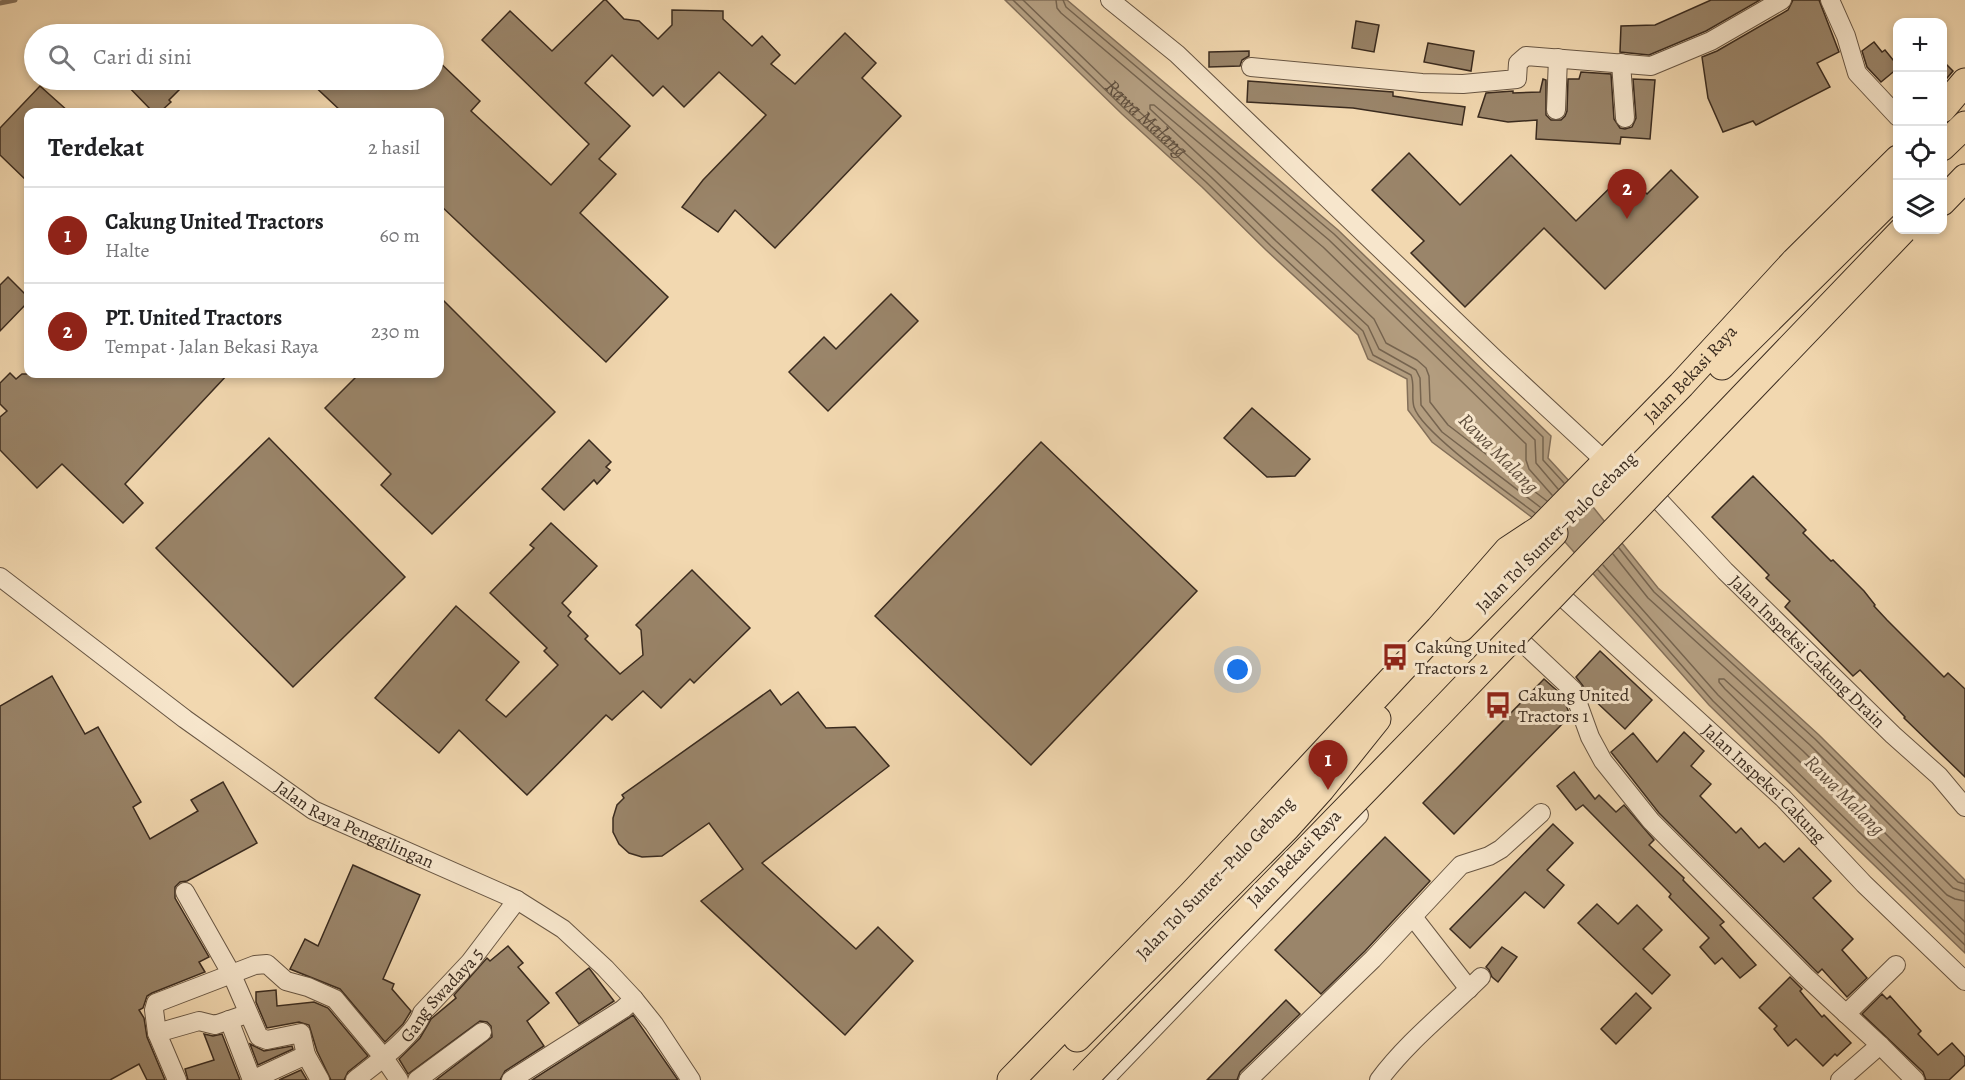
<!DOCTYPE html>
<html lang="id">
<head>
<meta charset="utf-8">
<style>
	:root { --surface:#fff; --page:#f2f2f2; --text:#202124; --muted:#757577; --line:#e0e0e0; --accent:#8f2418 }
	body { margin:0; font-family:Alegreya,serif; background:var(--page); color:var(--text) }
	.controls { position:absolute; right:18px; top:18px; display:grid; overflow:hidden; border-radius:12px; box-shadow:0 3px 9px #0003 }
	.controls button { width:54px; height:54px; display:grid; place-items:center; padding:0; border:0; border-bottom:2px solid var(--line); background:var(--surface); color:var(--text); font:30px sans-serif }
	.you { position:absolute; left:1238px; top:670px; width:21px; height:21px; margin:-15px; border:4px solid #fff; border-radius:50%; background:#1a73e8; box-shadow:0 0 0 9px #1a73e833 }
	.badge { display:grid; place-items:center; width:39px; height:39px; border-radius:50%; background:var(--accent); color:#fff; font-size:20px; font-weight:700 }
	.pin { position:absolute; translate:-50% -50px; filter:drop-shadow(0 2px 3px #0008) }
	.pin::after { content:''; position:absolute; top:32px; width:21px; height:18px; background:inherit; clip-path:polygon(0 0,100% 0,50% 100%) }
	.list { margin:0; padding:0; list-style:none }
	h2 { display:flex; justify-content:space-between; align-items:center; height:78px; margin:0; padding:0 24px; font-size:26px }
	h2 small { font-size:20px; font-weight:400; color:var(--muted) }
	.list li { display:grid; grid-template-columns:39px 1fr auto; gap:18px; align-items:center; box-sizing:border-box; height:96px; padding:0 24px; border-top:2px solid var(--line) }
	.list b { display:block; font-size:22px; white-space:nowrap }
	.list p { margin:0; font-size:20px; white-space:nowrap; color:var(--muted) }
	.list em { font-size:20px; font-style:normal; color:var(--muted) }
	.icon { flex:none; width:33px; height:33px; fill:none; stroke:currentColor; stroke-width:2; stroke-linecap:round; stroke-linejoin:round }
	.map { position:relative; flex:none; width:1965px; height:1080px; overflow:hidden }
	.search { position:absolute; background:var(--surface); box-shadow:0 3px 9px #0003; left:24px; top:24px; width:420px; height:66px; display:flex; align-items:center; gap:15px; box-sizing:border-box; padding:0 21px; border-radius:33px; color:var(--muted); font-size:22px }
	.panel { position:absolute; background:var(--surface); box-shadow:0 3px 9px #0003; left:24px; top:108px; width:420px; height:270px; border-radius:12px }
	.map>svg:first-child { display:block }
</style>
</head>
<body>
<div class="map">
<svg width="1965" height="1080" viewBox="0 0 1965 1080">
	<rect width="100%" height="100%" fill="#f2d8b0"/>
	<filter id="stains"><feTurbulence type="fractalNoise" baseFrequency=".00333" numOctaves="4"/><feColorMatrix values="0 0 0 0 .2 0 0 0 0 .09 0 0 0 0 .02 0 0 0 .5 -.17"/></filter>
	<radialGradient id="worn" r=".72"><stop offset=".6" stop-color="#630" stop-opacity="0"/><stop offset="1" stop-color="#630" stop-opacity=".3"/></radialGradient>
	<polygon fill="#b39d7f" stroke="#836f59" stroke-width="1.5" points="1005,0 1067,0 1338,230 1551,436 1548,458 1593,507 1658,588 1819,735 1965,880 1965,953 1709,705 1566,543 1432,442 1408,410 1407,379 1368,359 1358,335 1266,250 1202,187 1122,114"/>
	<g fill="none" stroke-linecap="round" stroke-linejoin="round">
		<g stroke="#76644f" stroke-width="1.5">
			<path d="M1013,0L1126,110L1206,182L1271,246L1363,331L1373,355L1411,375C1415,385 1411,397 1414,407C1422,433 1510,494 1535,513"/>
			<path id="s1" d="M1023,0L1132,105L1211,177L1276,241L1368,326L1379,349L1416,370L1420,378L1421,405L1442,432L1540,507"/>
			<polyline points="1056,0 1057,8 1061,13 1329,240 1535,440 1536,463 1558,489"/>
			<polyline points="1063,0 1066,7 1334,234 1543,437 1543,460 1564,483"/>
			<polyline points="1547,501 1448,425 1430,402 1429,376 1426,368 1417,360 1386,343 1374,319 1150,109 1150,105 1154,105 1323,247 1526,444 1526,460 1529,469 1552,495"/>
			<polyline points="1619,548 1654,592 1815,739 1958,882 1965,884"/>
			<polyline points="1613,554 1648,598 1810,745 1953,888 1965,892"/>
			<polyline points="1603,565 1718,695 1965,935"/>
			<polyline points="1598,570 1713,701 1965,945"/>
			<polyline points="1965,901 1955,899 1947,895 1803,751 1724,679 1719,679 1719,682 1725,689 1965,922"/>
		</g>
		<polyline stroke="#836f59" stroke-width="5" points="0,3 15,0"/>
	</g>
	<g fill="#9a856a" stroke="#3a2b1f" stroke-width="1.5">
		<polygon points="604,0 606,0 624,19 639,21 658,39 672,25 672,10 723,11 723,19 752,46 762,36 780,55 771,64 795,84 845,33 876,63 862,78 901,116 775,248 735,210 718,232 682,207 703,180 766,115 719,72 684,107 663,86 653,96 612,55 585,83 630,126 599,159 616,174 580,213 668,297 606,362 440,205 440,112 342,112 308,80 434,80 434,57 480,101 471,111 551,185 589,144 482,40 510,11 552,51"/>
		<polygon points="1711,0 1760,0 1706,31 1649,55 1620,52 1621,26 1655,25"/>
		<polygon points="1793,0 1819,0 1839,52 1817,63 1830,87 1756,125 1753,121 1723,132 1708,98 1702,57 1717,51 1788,10"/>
		<polygon points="1356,21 1379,25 1374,52 1352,48"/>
		<polygon points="1874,42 1882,52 1885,50 1898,66 1898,68 1881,82 1867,67 1862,51"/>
		<polygon points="1428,43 1474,51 1471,71 1424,62"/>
		<polygon points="1249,51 1249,56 1242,60 1240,66 1209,67 1209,52"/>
		<polygon points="1942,60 1953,71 1942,84"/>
		<polygon points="1581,72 1611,74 1614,119 1620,128 1625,129 1632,127 1636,118 1633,79 1655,80 1650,139 1621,137 1620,144 1536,139 1537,120 1508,122 1478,117 1486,93 1513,91 1513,93 1540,92 1543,79 1546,80 1546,115 1551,120 1561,120 1565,116 1567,111 1568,79 1579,79"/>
		<polygon points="122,80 189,80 169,100 171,102 160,112 153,112"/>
		<polygon points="1248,81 1393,92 1393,96 1465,107 1462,125 1353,108 1247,102"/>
		<polygon points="40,86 69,112 28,112 28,182 0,155 0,128"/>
		<polygon points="1409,153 1460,205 1511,155 1576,221 1625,173 1647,194 1671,170 1698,197 1605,289 1544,228 1465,307 1411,253 1424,241 1372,190"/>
		<polygon points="8,277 28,297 28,302 0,331 0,285"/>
		<polygon points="891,294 918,321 828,411 789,372 824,337 836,349"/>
		<polygon points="440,297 555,412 432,534 381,485 391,474 325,408 359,374 440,374"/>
		<polygon points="10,373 16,379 22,374 228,374 125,484 143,503 123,523 62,464 37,488 0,450 0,417 7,411 0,404 0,383"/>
		<polygon points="1252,408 1310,459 1295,476 1267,477 1224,438"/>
		<polygon points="269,438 405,577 293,687 156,548"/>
		<polygon points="589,440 611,462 606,467 610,470 597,484 594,480 564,510 542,489"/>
		<polygon points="1041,442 1197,591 1031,765 875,616"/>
		<polygon points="1753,476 1806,530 1803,533 1831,561 1833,560 1864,591 1875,605 1874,606 1887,620 1944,677 1948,673 1965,689 1965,777 1904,718 1905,717 1860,670 1853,676 1806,628 1785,607 1790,601 1766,578 1769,575 1712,517"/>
		<polygon points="551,523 597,566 562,603 571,612 568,616 588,636 585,639 620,674 643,655 641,630 636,625 692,570 750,628 694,683 690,679 661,708 643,691 612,720 606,715 527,795 459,730 439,753 375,698 456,606 519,662 486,700 506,717 558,665 544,651 547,648 490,593 534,548 530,545"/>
		<polygon points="1600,651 1652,700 1625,729 1590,696 1588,698 1583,686 1576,677"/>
		<polygon points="52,676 85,734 98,727 141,802 133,807 150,839 198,811 191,800 223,782 257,843 187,881 180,882 175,887 175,898 209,957 199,962 205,972 152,993 147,996 143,1008 139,1010 144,1018 147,1037 165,1080 147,1080 139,1064 110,1080 0,1080 0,706"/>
		<polygon points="1544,679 1563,696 1570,716 1454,834 1423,803"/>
		<polygon points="770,690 781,705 798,692 826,728 855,727 889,766 762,863 856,949 878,927 913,961 845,1035 701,901 743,869 709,823 662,856 642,857 629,853 619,844 613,832 613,818 617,805 624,798 622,795"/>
		<polygon points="1684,732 1704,751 1691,766 1711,784 1700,796 1736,833 1741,828 1759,848 1765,843 1784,862 1799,848 1831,881 1813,898 1853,939 1842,950 1867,978 1847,997 1822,969 1818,973 1813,968 1659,813 1611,752 1633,733 1657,762"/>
		<polygon points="1574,772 1595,799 1599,795 1616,812 1624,805 1654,840 1649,845 1684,878 1683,880 1724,922 1720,925 1756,965 1740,978 1722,958 1715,964 1700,947 1709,938 1669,897 1671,894 1583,805 1576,810 1557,786"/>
		<polygon points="1553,824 1573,843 1547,870 1564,885 1544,908 1525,892 1470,948 1450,929"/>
		<polygon points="1385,837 1430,881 1365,951 1321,994 1275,950"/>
		<polygon points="353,865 420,895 383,979 394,984 392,989 411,1011 403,1024 385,1042 340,989 290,969 305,939 318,946"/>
		<polygon points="1597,904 1618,924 1637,905 1662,930 1643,949 1670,975 1652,994 1578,923"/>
		<polygon points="508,946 523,963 518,967 549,1003 527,1021 544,1046 505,1071 500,1080 436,1080 492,1037 491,1026 487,1022 480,1021 408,1074 399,1059 420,1038 431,1019 456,998 454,995 487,958 490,961"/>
		<polygon points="1502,947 1517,957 1498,982 1492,977 1489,970 1486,967"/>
		<polygon points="589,968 614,1001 579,1024 556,993"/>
		<polygon points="1790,977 1802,989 1800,991 1804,996 1822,1017 1824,1015 1851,1043 1837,1056 1835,1054 1823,1066 1796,1039 1788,1046 1774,1029 1777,1026 1759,1008"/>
		<polygon points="276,990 277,1006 314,1002 328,1008 368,1056 348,1072 344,1080 331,1080 317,1051 309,1025 299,1022 267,1028 256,1002 256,992"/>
		<polygon points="1636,993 1651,1008 1616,1044 1601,1029"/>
		<polygon points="1882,994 1887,999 1890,996 1921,1031 1918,1034 1938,1055 1952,1043 1965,1057 1965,1065 1949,1080 1926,1080 1923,1072 1862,1014"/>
		<polygon points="1286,1000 1300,1014 1240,1072 1237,1080 1207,1080"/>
		<polygon points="633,1015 678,1080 532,1080 629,1018"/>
		<polygon points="204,1034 213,1036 222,1034 240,1080 188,1080 185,1069 214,1060"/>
		<polygon points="250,1044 264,1051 292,1046 293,1049 258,1065"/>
		<polygon points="301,1070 307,1080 279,1080"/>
	</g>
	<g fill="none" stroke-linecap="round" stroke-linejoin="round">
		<defs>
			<g id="minor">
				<polyline points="1110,0 1177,54 1496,360 1605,461"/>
				<polyline points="1830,0 1846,36 1857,73 1898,117"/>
				<polyline points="1621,63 1625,118"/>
				<polyline points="1251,67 1422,83 1463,84 1517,79 1518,63 1526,56 1651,66 1711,41 1782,0"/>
				<polyline points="1556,110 1558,58"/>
				<path id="s2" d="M1652,493L1725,571L1893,735L1939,776L1965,807"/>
				<path id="s3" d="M0,577L185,719L313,810L517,900L563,929L605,968L634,999L654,1024L691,1080"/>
				<path id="s4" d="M1557,592L1783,798L1864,884L1965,981"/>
				<polyline points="1523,643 1573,690 1590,737 1603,761 1651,821 1805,976 1880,1045 1915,1080"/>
				<polyline points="185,892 232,975 259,1037 267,1040 301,1033 306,1055"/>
				<polyline points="1413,917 1469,989"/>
				<polyline points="1846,1014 1896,965"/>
				<polyline points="229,1020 252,1080 306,1055 320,1080"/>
				<polyline points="157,1033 154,1010 156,1003 255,965 267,964 286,981 308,987 335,999 384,1058 399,1080"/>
				<polyline points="177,1080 157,1033 199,1021 215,1025 241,1016"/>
				<path id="s5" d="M355,1080C374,1065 415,1036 422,1013L470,962L517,900"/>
				<polyline points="417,1080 482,1032"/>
				<polyline points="511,1080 623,1009 634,999"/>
				<polyline points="1104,1080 1359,815"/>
				<polyline points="1248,1080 1373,959 1461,865 1489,856 1501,849 1541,813"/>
				<path d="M1379,1080C1408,1041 1447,1011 1481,977"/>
				<polyline points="1840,1080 1880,1045"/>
			</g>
			<g id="highway">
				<polyline points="1942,109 1965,82"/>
				<polyline points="1942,147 1965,125"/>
				<polyline points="1942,202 1965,178"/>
				<polyline points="1722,366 1898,192"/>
				<polyline points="1461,628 1554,533"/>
				<polyline points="1077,1038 1286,828 1321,789 1377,719"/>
				<path id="s6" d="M1011,1080L1192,894L1439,629L1508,550L1540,529L1681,385L1795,261L1898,159"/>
			</g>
		</defs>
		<use href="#minor" stroke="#685643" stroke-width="20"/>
		<use href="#highway" stroke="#3a2b1f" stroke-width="29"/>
		<use href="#minor" stroke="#f7e6cc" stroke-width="18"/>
		<use href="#highway" stroke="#f2d8b0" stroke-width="27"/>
		<defs>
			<polyline id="highway-bridge" points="1083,1080 1438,715 1903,230"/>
		</defs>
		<use href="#highway-bridge" stroke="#3a2b1f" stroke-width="29" stroke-linecap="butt"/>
		<use href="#highway-bridge" stroke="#f2d8b0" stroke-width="27"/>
	</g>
	<defs>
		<symbol id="bus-bare" viewBox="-9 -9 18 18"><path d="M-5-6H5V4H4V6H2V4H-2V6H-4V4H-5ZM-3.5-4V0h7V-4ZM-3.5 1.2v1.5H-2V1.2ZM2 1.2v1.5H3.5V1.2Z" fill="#8f2418" stroke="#f7e6cc" stroke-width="2.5" paint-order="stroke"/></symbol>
	</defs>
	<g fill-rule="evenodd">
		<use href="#bus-bare" x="1376" y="638" width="38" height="38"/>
		<use href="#bus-bare" x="1479" y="686" width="38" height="38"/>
	</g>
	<g text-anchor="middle" stroke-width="6" stroke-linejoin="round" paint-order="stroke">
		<g font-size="18" fill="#3a2b1f" stroke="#f7e6cc">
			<text dy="6" stroke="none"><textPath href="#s6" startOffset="981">Jalan Bekasi Raya</textPath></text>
			<text transform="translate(1556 532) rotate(-45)" y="6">Jalan Tol Sunter–Pulo Gebang</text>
			<text dy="6" stroke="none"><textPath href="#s2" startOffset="222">Jalan Inspeksi Cakung Drain</textPath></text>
			<text dy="6" stroke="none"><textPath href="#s4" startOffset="282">Jalan Inspeksi Cakung</textPath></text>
			<text dy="6" stroke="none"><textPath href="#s3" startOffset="434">Jalan Raya Penggilingan</textPath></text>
			<text transform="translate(1294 858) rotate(-46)" y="6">Jalan Bekasi Raya</text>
			<text transform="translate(1215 878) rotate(-46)" y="6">Jalan Tol Sunter–Pulo Gebang</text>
			<text dy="6" stroke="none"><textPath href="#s5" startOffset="122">Gang Swadaya 5</textPath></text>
		</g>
		<g font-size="18" fill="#3a2b1f" stroke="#f7e6cc" text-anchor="start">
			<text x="1415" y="653">Cakung United<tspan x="1415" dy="21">Tractors 2</tspan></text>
			<text x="1518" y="701">Cakung United<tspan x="1518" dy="21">Tractors 1</tspan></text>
		</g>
		<g font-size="20" font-style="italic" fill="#5e4d3c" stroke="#f7e6cc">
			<text dy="7" stroke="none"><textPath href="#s1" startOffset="171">Rawa Malang</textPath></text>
			<text transform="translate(1499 453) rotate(45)" y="7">Rawa Malang</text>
			<text transform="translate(1845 795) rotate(45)" y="7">Rawa Malang</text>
		</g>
	</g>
	<rect width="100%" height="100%" filter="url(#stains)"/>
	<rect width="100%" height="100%" fill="url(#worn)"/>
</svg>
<div class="controls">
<button>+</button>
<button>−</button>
<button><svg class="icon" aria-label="locate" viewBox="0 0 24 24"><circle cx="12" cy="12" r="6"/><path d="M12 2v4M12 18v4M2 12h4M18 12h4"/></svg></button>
<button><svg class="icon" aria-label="layers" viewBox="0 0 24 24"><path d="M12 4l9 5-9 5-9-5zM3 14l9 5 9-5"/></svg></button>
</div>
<div class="you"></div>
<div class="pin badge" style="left:1328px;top:790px">1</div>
<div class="pin badge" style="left:1627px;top:219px">2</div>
<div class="search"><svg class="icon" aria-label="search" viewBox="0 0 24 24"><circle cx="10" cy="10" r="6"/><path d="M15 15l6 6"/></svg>Cari di sini</div>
<section class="panel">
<h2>Terdekat<small>2 hasil</small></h2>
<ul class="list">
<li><span class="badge">1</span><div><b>Cakung United Tractors</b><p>Halte</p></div><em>60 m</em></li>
<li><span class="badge">2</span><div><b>PT. United Tractors</b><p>Tempat · Jalan Bekasi Raya</p></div><em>230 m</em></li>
</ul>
</section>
</div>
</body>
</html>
